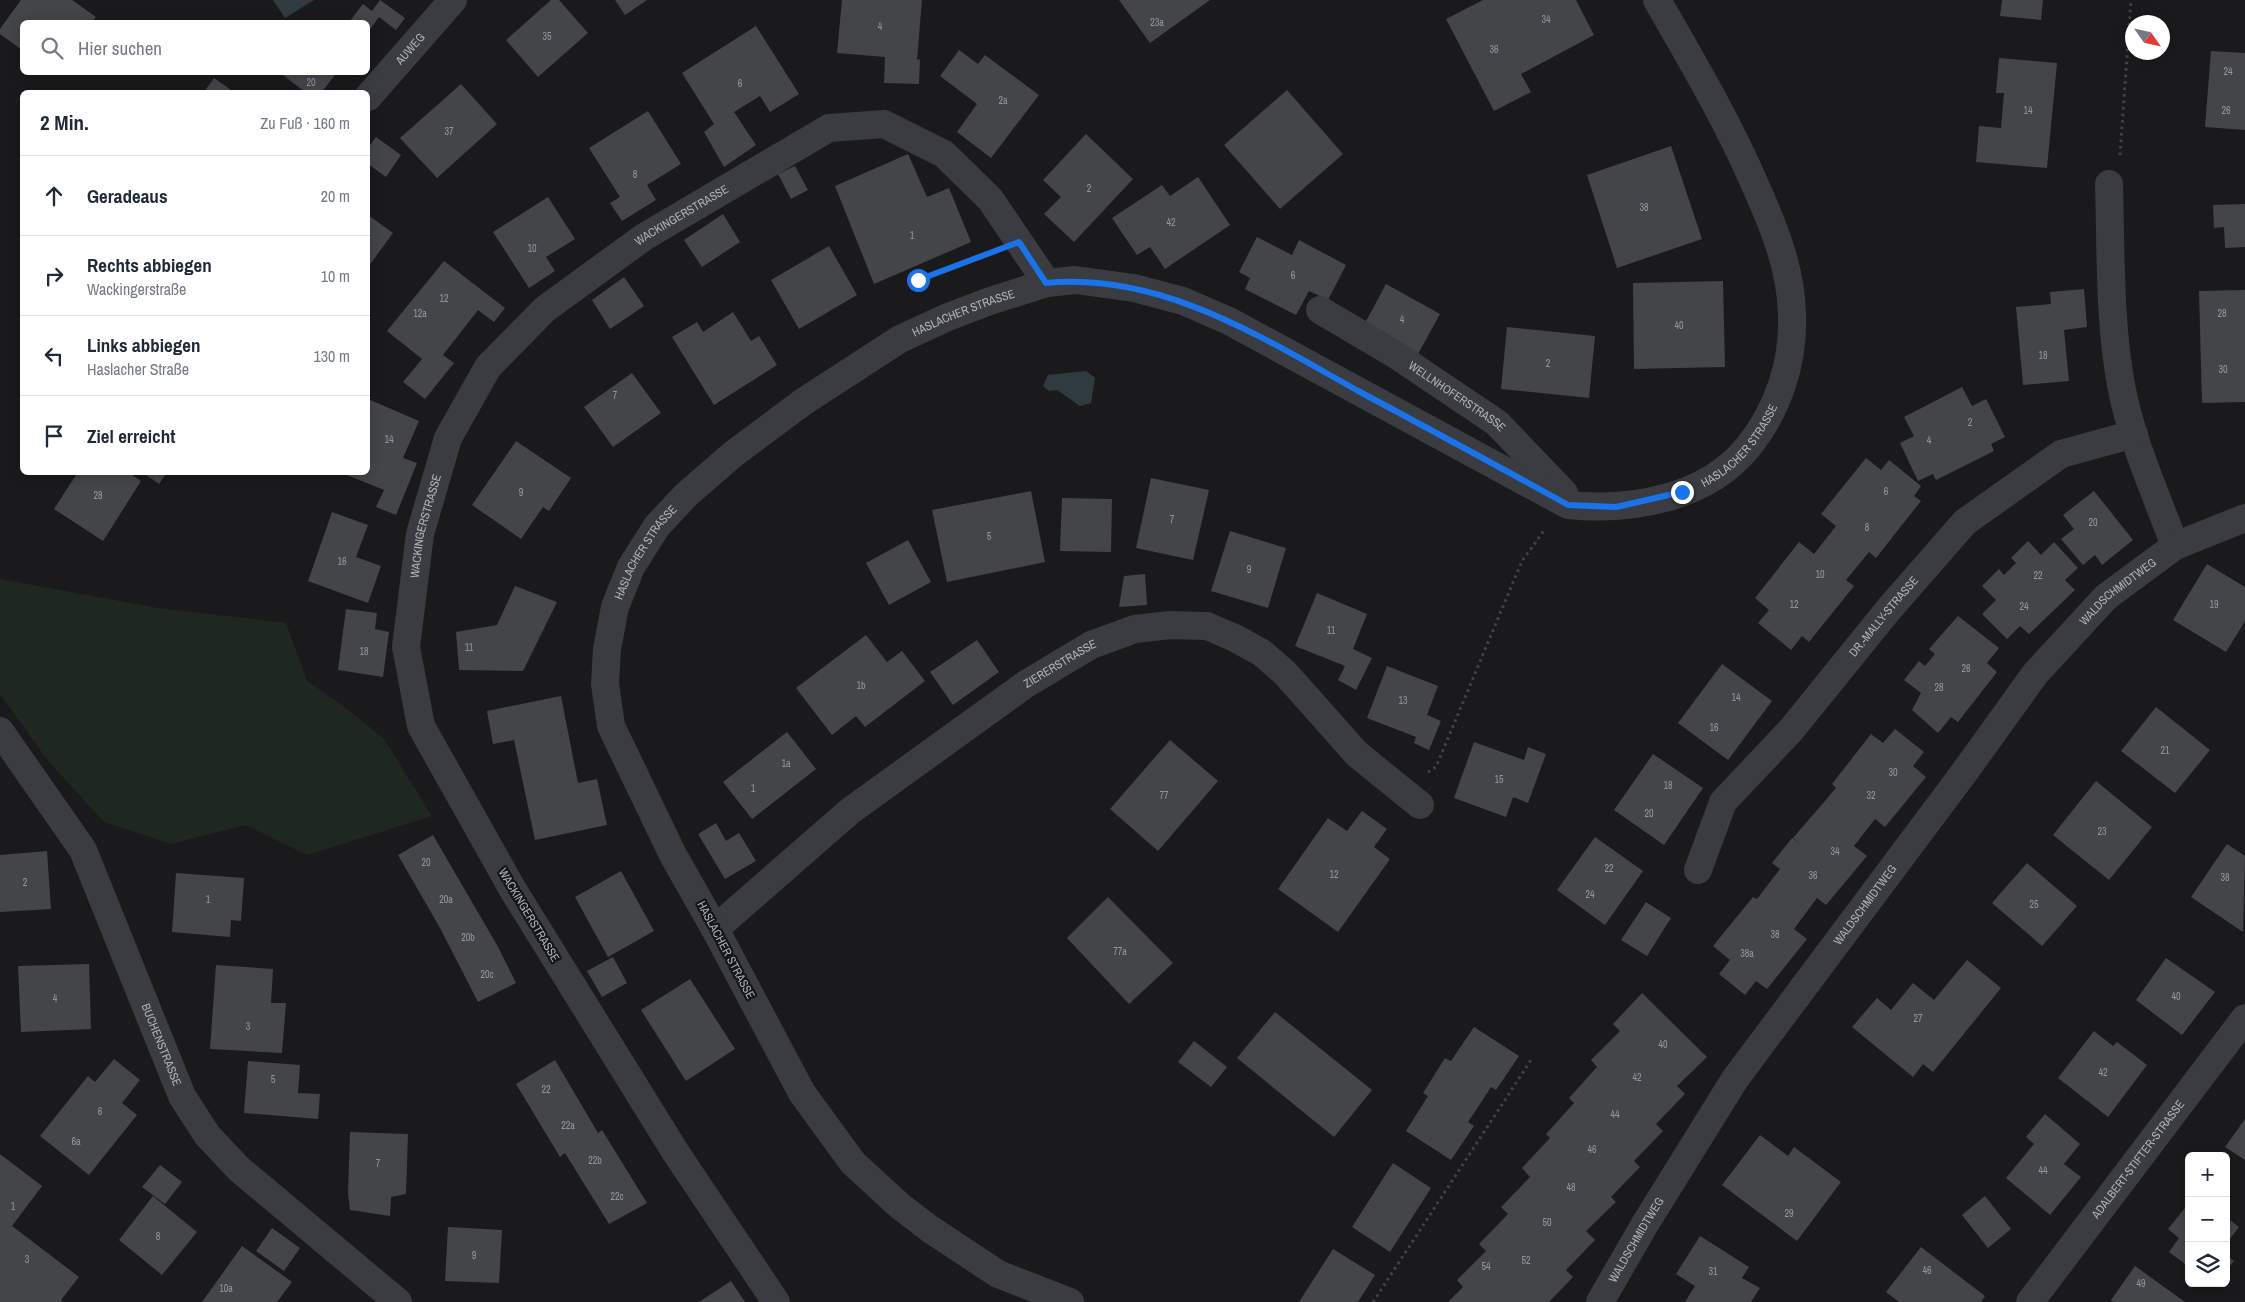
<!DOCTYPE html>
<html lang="de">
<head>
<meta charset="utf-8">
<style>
	:root { --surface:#fff; --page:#f6f6f7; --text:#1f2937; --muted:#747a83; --line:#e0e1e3 }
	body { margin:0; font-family:"Archivo Narrow",sans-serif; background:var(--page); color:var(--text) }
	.controls { position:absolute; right:15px; bottom:15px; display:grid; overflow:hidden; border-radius:8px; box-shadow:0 2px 12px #0003 }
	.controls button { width:45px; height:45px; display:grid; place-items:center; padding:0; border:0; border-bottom:1px solid var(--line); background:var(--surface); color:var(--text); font:25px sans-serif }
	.compass { position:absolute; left:2125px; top:15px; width:45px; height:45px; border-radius:50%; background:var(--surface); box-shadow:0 2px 12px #0003; rotate:124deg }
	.stop { position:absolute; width:15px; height:15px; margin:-11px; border:4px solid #1a73e8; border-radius:50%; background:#fff }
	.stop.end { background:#1a73e8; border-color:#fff; box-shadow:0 1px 5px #0008 }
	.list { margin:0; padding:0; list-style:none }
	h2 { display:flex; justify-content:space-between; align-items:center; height:65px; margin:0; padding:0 20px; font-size:21px }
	h2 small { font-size:16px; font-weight:400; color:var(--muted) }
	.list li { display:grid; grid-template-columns:32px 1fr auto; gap:15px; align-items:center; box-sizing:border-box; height:80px; padding:0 20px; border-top:1px solid var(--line) }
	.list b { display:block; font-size:19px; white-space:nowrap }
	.list p { margin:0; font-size:16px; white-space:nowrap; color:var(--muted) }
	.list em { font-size:16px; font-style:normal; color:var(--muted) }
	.icon { flex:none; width:28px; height:28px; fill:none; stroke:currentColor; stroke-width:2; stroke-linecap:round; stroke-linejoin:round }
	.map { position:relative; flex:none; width:2245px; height:1302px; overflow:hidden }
	.search { position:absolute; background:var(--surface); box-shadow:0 2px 12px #0003; left:20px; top:20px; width:350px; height:55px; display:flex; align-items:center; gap:12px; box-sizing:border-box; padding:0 18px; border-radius:8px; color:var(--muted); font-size:19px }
	.panel { position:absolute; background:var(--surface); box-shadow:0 2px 12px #0003; left:20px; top:90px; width:350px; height:385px; border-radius:8px }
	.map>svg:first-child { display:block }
</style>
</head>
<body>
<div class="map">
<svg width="2245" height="1302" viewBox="0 0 2245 1302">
	<rect width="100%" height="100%" fill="#1a1a1c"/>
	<polygon fill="#1f2820" points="0,579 158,608 286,623 307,681 346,708 384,739 432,816 307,855 246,825 171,844 104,822 49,762 0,694"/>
	<g fill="#2f3b41">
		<polygon points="273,0 314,0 285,18"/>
		<polygon points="1086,371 1095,378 1091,403 1080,406 1057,390 1049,391 1043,386 1048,375"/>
	</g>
	<g fill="#444549">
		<polygon points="21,0 72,0 96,17 92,22 22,22 22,50 0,34 0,29"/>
		<polygon points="380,0 405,18 396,30 379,17 368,32 368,22 349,22 363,4 372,11"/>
		<polygon points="551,0 559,0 588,33 538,77 506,40"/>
		<polygon points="615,0 647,0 625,15"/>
		<polygon points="842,0 922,0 917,60 920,59 919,84 884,83 885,57 837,53"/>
		<polygon points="1119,0 1210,0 1150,43"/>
		<polygon points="1483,0 1576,0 1594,35 1521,74 1531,92 1494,111 1446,19"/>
		<polygon points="2002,0 2043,0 2041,20 2000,16"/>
		<polygon points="756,26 799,94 770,112 760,96 734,112 756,145 724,167 704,132 714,124 682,73"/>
		<polygon points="959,50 978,64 985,55 1039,95 991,158 957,132 977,104 940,76"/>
		<polygon points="2211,51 2245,53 2245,130 2205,127"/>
		<polygon points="1999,58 2057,63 2047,168 1976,162 1979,126 2001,128 2004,93 1996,93"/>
		<polygon points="279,72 337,72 322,92 305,92"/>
		<polygon points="214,78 234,92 204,92"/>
		<polygon points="461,84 497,124 437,178 400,138"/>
		<polygon points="1287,90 1343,154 1280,209 1224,145"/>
		<polygon points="648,111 681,164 647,185 656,200 622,221 610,203 620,197 589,148"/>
		<polygon points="1086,134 1133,179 1074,242 1044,214 1061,197 1043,180"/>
		<polygon points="376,137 401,155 386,177 368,164 368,148"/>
		<polygon points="1671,146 1702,239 1617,268 1587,175"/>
		<polygon points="908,154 927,197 949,188 971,242 874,284 835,186"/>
		<polygon points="795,166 808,190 791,199 778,174"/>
		<polygon points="1198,177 1230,225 1165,269 1150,247 1137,255 1112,218 1162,185 1170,196"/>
		<polygon points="548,197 575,239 546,257 555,271 529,288 493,232"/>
		<polygon points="2245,204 2245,247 2225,248 2224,227 2214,228 2213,205"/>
		<polygon points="723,214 740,242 702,267 684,240"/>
		<polygon points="368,215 393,233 368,267"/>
		<polygon points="1257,237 1292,255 1299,240 1346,265 1328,300 1309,291 1296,315 1245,289 1250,278 1239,272"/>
		<polygon points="829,246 857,295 799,329 771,280"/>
		<polygon points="444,261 505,308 494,322 478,310 443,355 454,363 425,399 403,382 422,359 387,331"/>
		<polygon points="624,277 644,306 610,329 592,300"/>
		<polygon points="1723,281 1725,367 1634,369 1633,283"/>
		<polygon points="1386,284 1440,314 1418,354 1364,325"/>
		<polygon points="2084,289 2087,327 2064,330 2069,381 2023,385 2016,307 2051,304 2050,292"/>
		<polygon points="2245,290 2245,402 2202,403 2199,291"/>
		<polygon points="733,312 751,341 759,336 777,365 714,405 672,337 697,322 703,332"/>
		<polygon points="1507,327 1595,336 1589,398 1501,389"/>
		<polygon points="632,373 661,413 613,447 584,407"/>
		<polygon points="1962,387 1972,406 1986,399 2005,437 1991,444 1994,451 1936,480 1933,474 1918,481 1900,443 1914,436 1904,417"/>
		<polygon points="368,399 419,421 403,458 417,463 396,515 376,507 384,490 342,473 368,472"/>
		<polygon points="516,441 571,478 549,511 543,507 521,539 472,505"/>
		<polygon points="1866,458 1881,470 1889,460 1921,486 1914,496 1921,501 1876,558 1869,552 1846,580 1854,586 1809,642 1802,636 1791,650 1758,623 1769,610 1755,598 1799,542 1814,554 1836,526 1821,514"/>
		<polygon points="78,472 128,472 141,481 103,541 54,509"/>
		<polygon points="142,472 167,472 159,484"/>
		<polygon points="1151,478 1209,490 1193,560 1136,548"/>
		<polygon points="1031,491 1045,562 947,582 932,510"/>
		<polygon points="2094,491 2133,540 2102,565 2095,555 2083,565 2061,539 2074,529 2063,515"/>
		<polygon points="1062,498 1112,499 1111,552 1060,551"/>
		<polygon points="332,512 368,525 356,557 381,566 368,603 308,581"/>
		<polygon points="1230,531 1286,548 1268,608 1211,591"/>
		<polygon points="908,540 931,582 889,605 866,563"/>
		<polygon points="2028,541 2041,555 2054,542 2078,568 2065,580 2075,590 2029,634 2020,626 2007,639 1982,614 1996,600 1982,586 1999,569 2004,575 2016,563 2011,558"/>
		<polygon points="2207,564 2245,587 2245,621 2226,652 2173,620"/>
		<polygon points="1145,574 1147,605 1119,607 1124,576"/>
		<polygon points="515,586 557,602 523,671 459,670 456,632 497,625"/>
		<polygon points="1317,593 1367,614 1353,649 1372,658 1356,690 1338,680 1345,666 1295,646"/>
		<polygon points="346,609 377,613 375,629 389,632 383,677 338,670"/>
		<polygon points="1958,616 1999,648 1987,663 1997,672 1958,722 1951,717 1938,733 1912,710 1921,693 1904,680 1919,661 1925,666 1935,654 1929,649"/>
		<polygon points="866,635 887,662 902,651 925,681 865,727 856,716 832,735 796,688"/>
		<polygon points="977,640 999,672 953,705 930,672"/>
		<polygon points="1722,664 1772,701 1728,760 1678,723"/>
		<polygon points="1387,666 1438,686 1427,715 1441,721 1429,750 1414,743 1416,737 1367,718"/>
		<polygon points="561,696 578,783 597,779 607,825 535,840 514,740 493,744 487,711"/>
		<polygon points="2156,707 2210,750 2175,793 2121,751"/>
		<polygon points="1895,729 1924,752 1913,766 1926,777 1885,827 1875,819 1854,846 1867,856 1826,905 1817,898 1794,929 1807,939 1767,989 1756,981 1745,995 1719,974 1730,960 1713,946 1753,897 1757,899 1780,869 1772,863 1792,838 1802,845 1793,838 1836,788 1832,784 1871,734 1883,743"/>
		<polygon points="787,732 816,769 752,819 723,782"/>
		<polygon points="1170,740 1218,781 1158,851 1110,809"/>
		<polygon points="1474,742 1524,760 1528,747 1546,754 1528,803 1513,797 1506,817 1454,798"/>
		<polygon points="1653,754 1703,788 1664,845 1614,810"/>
		<polygon points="2096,781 2152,827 2109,880 2053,835"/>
		<polygon points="1362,811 1387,829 1374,847 1390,859 1338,932 1278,889 1328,818 1347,831"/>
		<polygon points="716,823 726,841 739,833 756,861 725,879 698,834"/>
		<polygon points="433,835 497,945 516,983 478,1002 440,928 398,855"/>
		<polygon points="1595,837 1643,871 1605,925 1557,890"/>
		<polygon points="2227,844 2245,856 2243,932 2191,897"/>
		<polygon points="47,851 51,909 0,912 0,855"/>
		<polygon points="2027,863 2077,906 2042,946 1992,903"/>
		<polygon points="621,871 654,931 608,957 575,897"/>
		<polygon points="176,873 244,878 241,921 231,920 230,937 172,932"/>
		<polygon points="1108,897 1173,963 1129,1004 1067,938"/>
		<polygon points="1646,902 1671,918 1647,956 1621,940"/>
		<polygon points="613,957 627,983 602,997 587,971"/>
		<polygon points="2166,958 2215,992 2182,1035 2136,1000"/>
		<polygon points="1967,960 2001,988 1933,1072 1923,1064 1913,1077 1852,1027 1877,998 1891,1010 1913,983 1934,1000"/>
		<polygon points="89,964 91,1029 21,1032 18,966"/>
		<polygon points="216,965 273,969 271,1003 286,1003 282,1053 210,1049"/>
		<polygon points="690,979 735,1049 686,1081 641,1010"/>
		<polygon points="1642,993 1707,1057 1677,1086 1685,1094 1656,1124 1663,1131 1634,1161 1640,1167 1611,1197 1616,1202 1586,1231 1595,1240 1566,1270 1573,1277 1549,1302 1448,1302 1463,1287 1457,1280 1486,1251 1479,1244 1508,1214 1501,1207 1530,1177 1522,1168 1550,1138 1546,1134 1574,1103 1569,1098 1597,1067 1591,1060 1620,1031 1613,1024"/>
		<polygon points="1275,1012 1372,1090 1334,1137 1237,1058"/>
		<polygon points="1474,1027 1519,1056 1496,1090 1491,1087 1480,1104 1468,1122 1474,1126 1451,1160 1406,1131 1428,1096 1423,1093 1445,1058 1451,1061"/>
		<polygon points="2094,1031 2113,1046 2117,1042 2147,1065 2108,1117 2058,1078"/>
		<polygon points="1194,1041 1227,1067 1211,1087 1178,1062"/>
		<polygon points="114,1059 140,1080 122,1103 137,1115 89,1175 40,1136 88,1076 95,1082"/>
		<polygon points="555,1060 598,1133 602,1130 647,1203 609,1224 565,1153 560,1157 516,1084"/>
		<polygon points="248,1061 300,1065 298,1093 320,1094 318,1119 244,1113"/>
		<polygon points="2045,1114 2080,1144 2064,1164 2081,1177 2050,1215 2006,1178 2034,1144 2026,1137"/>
		<polygon points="2245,1119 2245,1160 2225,1147"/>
		<polygon points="350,1132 408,1134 406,1194 391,1197 390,1216 350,1210 348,1193"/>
		<polygon points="1760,1135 1788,1156 1794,1147 1841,1182 1797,1241 1722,1185"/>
		<polygon points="0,1154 42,1186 12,1226 79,1277 61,1300 63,1302 0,1302"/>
		<polygon points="1393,1163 1431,1188 1390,1252 1352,1227"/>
		<polygon points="160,1165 182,1182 165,1204 142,1187"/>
		<polygon points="153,1196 197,1232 162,1275 119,1240"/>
		<polygon points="1985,1196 2011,1229 1988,1248 1962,1215"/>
		<polygon points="2189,1203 2189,1267 2169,1252 2179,1238 2168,1229"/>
		<polygon points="2226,1217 2239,1227 2226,1244"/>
		<polygon points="448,1227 502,1230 499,1283 445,1281"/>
		<polygon points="272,1228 300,1248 284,1271 256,1251"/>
		<polygon points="1700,1236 1749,1267 1742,1278 1760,1288 1751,1302 1685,1302 1695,1286 1676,1274"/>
		<polygon points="242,1246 292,1282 277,1302 202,1302"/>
		<polygon points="1921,1247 1985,1296 1981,1302 1899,1302 1886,1292"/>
		<polygon points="1333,1249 1375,1275 1358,1302 1299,1302"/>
		<polygon points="2226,1255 2234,1261 2226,1271"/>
		<polygon points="2135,1266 2185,1302 2113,1302 2111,1300"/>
		<polygon points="731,1281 745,1302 699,1302"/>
	</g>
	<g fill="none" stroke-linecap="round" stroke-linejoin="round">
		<g stroke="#404348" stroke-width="3" stroke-dasharray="2.5 4" stroke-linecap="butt">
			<polyline points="2120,155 2131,0"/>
			<polyline points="918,280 988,254"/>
			<polyline points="1428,772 1436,767 1522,561 1545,529"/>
			<polyline points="1373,1302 1531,1060"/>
		</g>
		<g stroke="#3a3c41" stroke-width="28">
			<path id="s1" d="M368,97L453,0"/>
			<path d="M2109,184C2111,251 2109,319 2121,385C2131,440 2156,494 2175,546"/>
			<path id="s2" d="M1320,310L1396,355L1497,423L1564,493"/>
			<path id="s3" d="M0,731L83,850L182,1096L207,1135L239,1169L398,1302"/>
			<path id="s4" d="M1698,870L1723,802L1791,730L1889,609L1965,522L2061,454L2134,434"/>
			<path id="s5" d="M715,929L850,811L1026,684L1091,645L1135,629L1170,625L1207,626L1235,638L1262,653L1285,673L1357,754L1420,805"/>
			<path id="s6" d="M776,1302L676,1153L513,890L421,726L406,647L420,534L448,438L488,367L545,309L644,237L829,128L884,124L944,154L990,199L1047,283"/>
			<path id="s7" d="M1070,1302L998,1274L930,1229L900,1206L853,1163L802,1093L715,929L673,855L611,726L605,684L607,649L615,607L631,567L657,526L686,495L732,455L803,402L900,339L948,317L990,301L1047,283L1075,280L1134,288L1183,301L1229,321L1568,505C1631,511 1706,499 1748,447C1778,410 1794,362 1792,314C1791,269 1774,227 1756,187C1728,122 1692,61 1657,0"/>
			<path id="s8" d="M1600,1302L1645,1224L1735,1079L1966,770L2035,674L2106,597L2175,546L2245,518"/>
			<path id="s9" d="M2030,1302L2245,1018"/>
		</g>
	</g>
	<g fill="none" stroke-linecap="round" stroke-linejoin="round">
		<path stroke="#1a73e8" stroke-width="6" d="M918,280L1019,242L1046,283C1163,272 1264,339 1362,393C1431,430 1500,467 1568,505L1616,507L1682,492"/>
	</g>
	<g text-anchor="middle" stroke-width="4.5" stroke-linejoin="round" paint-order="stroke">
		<g font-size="10" fill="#92979f">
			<text x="1546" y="23">34</text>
			<text x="1157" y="26">23a</text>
			<text x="880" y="30">4</text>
			<text x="547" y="40">35</text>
			<text x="1494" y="53">36</text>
			<text x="2228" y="75">24</text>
			<text x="311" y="86">20</text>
			<text x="740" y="87">6</text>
			<text x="1003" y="104">2a</text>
			<text x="2028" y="114">14</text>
			<text x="2226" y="114">26</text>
			<text x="449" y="135">37</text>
			<text x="635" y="178">8</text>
			<text x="1089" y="192">2</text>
			<text x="1644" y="211">38</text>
			<text x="1171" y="226">42</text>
			<text x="912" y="239">1</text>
			<text x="532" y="252">10</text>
			<text x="1293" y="279">6</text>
			<text x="444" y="302">12</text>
			<text x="420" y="317">12a</text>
			<text x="2222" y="317">28</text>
			<text x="1402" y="323">4</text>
			<text x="1679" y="329">40</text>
			<text x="2043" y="359">18</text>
			<text x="1548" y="367">2</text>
			<text x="2223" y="373">30</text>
			<text x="615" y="399">7</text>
			<text x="1970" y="426">2</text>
			<text x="389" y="443">14</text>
			<text x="1929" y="444">4</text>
			<text x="1886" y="495">6</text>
			<text x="521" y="496">9</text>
			<text x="98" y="499">28</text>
			<text x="1172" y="523">7</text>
			<text x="2093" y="526">20</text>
			<text x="1867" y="531">8</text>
			<text x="989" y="540">5</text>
			<text x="342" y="565">16</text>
			<text x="1249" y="573">9</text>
			<text x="1820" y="578">10</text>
			<text x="2038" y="579">22</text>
			<text x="1794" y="608">12</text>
			<text x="2214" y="608">19</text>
			<text x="2024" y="610">24</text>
			<text x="1331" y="634">11</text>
			<text x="469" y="651">11</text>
			<text x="364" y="655">18</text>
			<text x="1966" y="672">26</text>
			<text x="861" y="689">1b</text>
			<text x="1939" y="691">28</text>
			<text x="1736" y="701">14</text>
			<text x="1403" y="704">13</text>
			<text x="1714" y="731">16</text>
			<text x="2165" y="754">21</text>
			<text x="786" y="767">1a</text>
			<text x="1893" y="776">30</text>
			<text x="1499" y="783">15</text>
			<text x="1668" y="789">18</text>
			<text x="753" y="792">1</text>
			<text x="1164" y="799">77</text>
			<text x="1871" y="799">32</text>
			<text x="1649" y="817">20</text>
			<text x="2102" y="835">23</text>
			<text x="1835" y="855">34</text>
			<text x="426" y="866">20</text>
			<text x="1609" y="872">22</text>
			<text x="1334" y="878">12</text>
			<text x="1813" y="879">36</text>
			<text x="2225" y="881">38</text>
			<text x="25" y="886">2</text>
			<text x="1590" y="898">24</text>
			<text x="208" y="903">1</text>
			<text x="446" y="903">20a</text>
			<text x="2034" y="908">25</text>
			<text x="1775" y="938">38</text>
			<text x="468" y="941">20b</text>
			<text x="1120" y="955">77a</text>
			<text x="1747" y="957">38a</text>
			<text x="487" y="978">20c</text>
			<text x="2176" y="1000">40</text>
			<text x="55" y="1002">4</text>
			<text x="1918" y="1022">27</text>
			<text x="248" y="1030">3</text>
			<text x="1663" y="1048">40</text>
			<text x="2103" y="1076">42</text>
			<text x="1637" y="1081">42</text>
			<text x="273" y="1083">5</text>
			<text x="546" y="1093">22</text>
			<text x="100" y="1115">6</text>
			<text x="1615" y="1118">44</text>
			<text x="568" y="1129">22a</text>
			<text x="76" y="1145">6a</text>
			<text x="1592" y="1153">46</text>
			<text x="595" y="1164">22b</text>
			<text x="378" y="1167">7</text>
			<text x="2043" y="1174">44</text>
			<text x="1571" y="1191">48</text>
			<text x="617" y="1200">22c</text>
			<text x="13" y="1210">1</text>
			<text x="1789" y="1217">29</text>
			<text x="1547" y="1226">50</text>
			<text x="158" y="1240">8</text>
			<text x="474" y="1259">9</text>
			<text x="27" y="1263">3</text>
			<text x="1526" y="1264">52</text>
			<text x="1486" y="1270">54</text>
			<text x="1927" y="1274">46</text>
			<text x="1713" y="1275">31</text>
			<text x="2141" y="1287">49</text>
			<text x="226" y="1292">10a</text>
		</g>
		<g font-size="12" fill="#acb2bc" stroke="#151517">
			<text dy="4" stroke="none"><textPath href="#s1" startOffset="64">AUWEG</textPath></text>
			<text dy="4" stroke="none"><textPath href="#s6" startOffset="1300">WACKINGERSTRASSE</textPath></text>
			<text dy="4" stroke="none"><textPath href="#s7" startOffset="1349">HASLACHER STRASSE</textPath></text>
			<text dy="4" stroke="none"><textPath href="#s2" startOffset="162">WELLNHOFERSTRASSE</textPath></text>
			<text dy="4" stroke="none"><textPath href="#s7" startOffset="2204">HASLACHER STRASSE</textPath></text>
			<text dy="4" stroke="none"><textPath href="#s6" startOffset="880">WACKINGERSTRASSE</textPath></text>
			<text dy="4" stroke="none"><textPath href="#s7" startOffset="944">HASLACHER STRASSE</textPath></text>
			<text dy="4" stroke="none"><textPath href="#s8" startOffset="882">WALDSCHMIDTWEG</textPath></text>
			<text dy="4" stroke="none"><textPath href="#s4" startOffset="318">DR.-MALLY-STRASSE</textPath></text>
			<text dy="4" stroke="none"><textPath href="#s5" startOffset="436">ZIERERSTRASSE</textPath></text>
			<text dy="4" stroke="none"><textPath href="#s8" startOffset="478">WALDSCHMIDTWEG</textPath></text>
			<text transform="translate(529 915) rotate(59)" y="4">WACKINGERSTRASSE</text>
			<text transform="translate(726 950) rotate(62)" y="4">HASLACHER STRASSE</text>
			<text dy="4" stroke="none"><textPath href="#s3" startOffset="355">BUCHENSTRASSE</textPath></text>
			<text dy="4" stroke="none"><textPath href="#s9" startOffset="179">ADALBERT-STIFTER-STRASSE</textPath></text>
			<text dy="4" stroke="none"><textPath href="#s8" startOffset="72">WALDSCHMIDTWEG</textPath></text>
		</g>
	</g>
</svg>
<div class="controls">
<button>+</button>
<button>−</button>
<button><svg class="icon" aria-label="layers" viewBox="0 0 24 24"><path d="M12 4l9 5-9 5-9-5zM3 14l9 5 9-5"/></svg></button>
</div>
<svg class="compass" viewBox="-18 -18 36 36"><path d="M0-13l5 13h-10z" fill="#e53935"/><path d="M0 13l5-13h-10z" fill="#747a83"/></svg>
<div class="stop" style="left:918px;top:280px"></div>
<div class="stop end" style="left:1682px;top:492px"></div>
<div class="search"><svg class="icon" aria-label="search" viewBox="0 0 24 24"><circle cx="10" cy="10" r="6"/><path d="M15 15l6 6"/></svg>Hier suchen</div>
<section class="panel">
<h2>2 Min.<small>Zu Fuß · 160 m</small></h2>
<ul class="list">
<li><svg class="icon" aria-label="ahead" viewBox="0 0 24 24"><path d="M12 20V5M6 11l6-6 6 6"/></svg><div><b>Geradeaus</b></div><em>20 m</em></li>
<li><svg class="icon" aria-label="right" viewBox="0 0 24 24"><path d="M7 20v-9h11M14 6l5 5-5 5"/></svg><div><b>Rechts abbiegen</b><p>Wackingerstraße</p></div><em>10 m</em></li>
<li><svg class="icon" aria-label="left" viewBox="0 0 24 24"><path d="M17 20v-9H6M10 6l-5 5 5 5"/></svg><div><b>Links abbiegen</b><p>Haslacher Straße</p></div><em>130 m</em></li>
<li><svg class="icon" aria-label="arrive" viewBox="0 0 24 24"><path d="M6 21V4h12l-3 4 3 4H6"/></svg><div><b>Ziel erreicht</b></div></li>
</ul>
</section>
</div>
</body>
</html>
